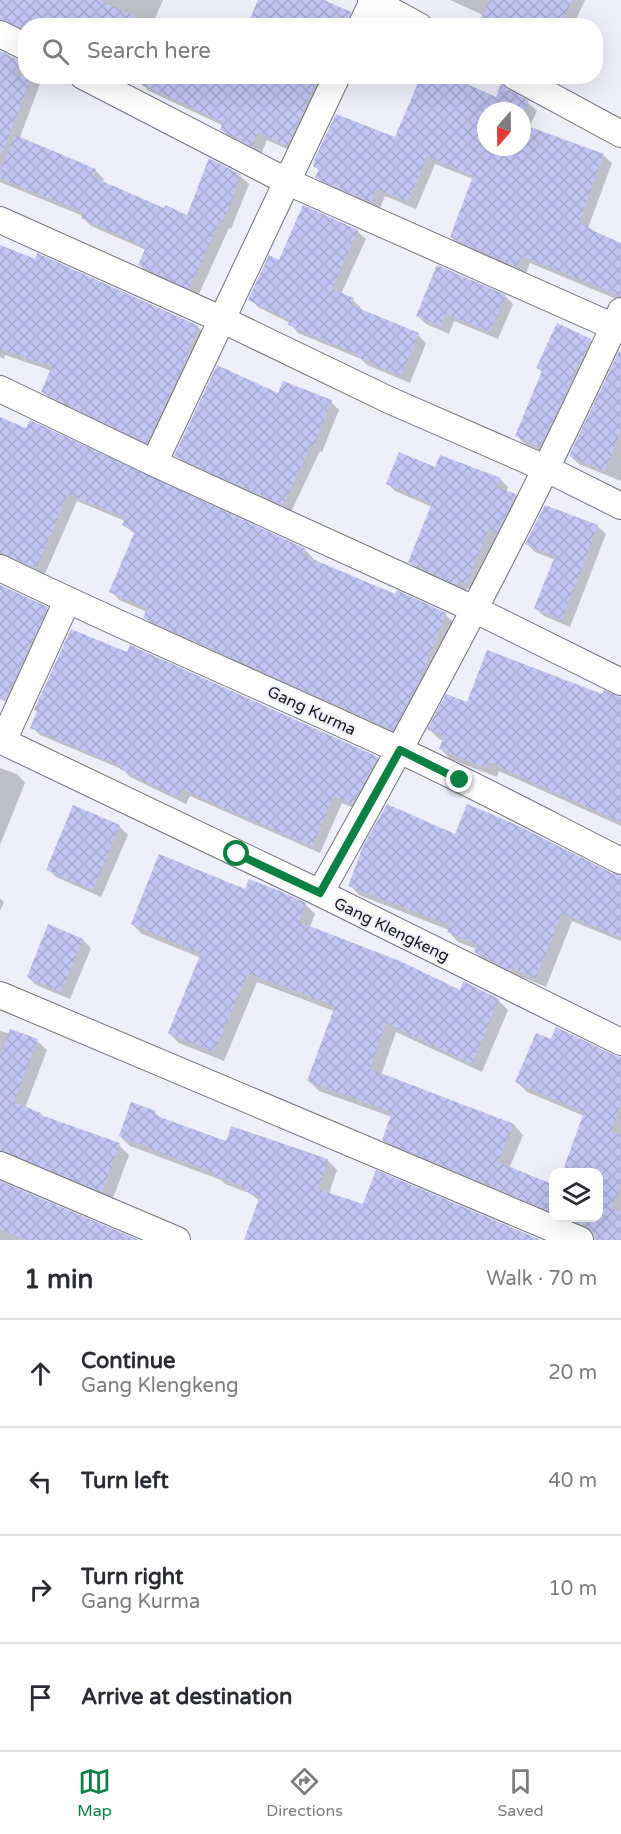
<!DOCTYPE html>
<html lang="en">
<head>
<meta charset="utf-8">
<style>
	:root { --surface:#fff; --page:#f2f2f3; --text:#2b2b33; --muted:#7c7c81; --line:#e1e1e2; --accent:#0b8043 }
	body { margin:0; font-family:"Varela Round",sans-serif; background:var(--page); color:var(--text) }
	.controls { position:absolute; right:18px; bottom:18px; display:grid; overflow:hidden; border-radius:12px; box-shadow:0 6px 24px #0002 }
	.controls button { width:54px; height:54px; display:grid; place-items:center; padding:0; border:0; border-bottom:2px solid var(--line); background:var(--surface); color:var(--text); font:30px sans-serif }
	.compass { position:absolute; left:477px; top:102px; width:54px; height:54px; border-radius:50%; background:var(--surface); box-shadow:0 6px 24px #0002; rotate:200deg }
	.stop { position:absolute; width:18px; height:18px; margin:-14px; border:4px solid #0b8043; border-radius:50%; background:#fff }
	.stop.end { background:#0b8043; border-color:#fff; box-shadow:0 2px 6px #0008 }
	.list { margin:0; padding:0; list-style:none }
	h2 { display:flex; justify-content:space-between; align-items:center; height:78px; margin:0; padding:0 24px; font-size:26px }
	h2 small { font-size:20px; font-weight:400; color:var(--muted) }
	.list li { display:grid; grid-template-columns:39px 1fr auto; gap:18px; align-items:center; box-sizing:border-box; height:108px; padding:0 24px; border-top:2px solid var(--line) }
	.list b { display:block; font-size:22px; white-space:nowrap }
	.list p { margin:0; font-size:20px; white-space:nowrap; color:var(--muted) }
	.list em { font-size:20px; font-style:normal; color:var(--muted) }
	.icon { flex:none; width:33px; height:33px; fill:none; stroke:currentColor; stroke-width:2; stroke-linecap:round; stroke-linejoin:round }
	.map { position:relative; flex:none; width:621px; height:1240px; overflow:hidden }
	.search { position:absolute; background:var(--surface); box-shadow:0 6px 24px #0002; left:18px; right:18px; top:18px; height:66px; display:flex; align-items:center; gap:15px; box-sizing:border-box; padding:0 21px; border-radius:24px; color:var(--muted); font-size:22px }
	.sheet { height:510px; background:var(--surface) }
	nav { display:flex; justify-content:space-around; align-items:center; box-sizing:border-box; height:84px; border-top:2px solid var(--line); background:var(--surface); font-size:16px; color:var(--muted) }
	nav a { display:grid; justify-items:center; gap:3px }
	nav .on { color:var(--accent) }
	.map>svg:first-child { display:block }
</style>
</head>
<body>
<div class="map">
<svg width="621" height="1240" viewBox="0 0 621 1240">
	<defs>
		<pattern id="building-cross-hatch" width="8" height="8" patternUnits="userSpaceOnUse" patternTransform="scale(1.5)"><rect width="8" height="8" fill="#c2c5f3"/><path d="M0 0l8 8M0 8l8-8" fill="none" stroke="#a6a9d0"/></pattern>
	</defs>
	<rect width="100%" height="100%" fill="#eeeffa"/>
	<g fill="#0003" fill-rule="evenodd">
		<polygon points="0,0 163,0 153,23 159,26 26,26 26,34 0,30"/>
		<polygon points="260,0 320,0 347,12 356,20 353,26 249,26"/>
		<polygon points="450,0 585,0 573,26 479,26 483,15"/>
		<polygon points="0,52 26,63 26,76 43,76 20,137 95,170 104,179 102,183 164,210 188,217 240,176 249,184 231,229 229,228 198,296 148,274 140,265 146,250 91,226 82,217 83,216 0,182"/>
		<polygon points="132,76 330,76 296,153 267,140 261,154 231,138 222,130 224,126 149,91"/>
		<path d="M497,99L528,103L537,111L529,128L603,155L612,163L588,228L621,244V301L530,263L525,275L460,245L451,237L473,179L435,164L416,209L385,196L379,210L325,186L317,177L320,171L315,166L396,139ZM486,111H522V147H486Z"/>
		<polygon points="357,231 366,239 341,294 353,300 361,308 360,310 418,335 426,343 410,383 367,365 361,359 298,333 290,323 258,307 250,299 279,262"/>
		<polygon points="0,247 198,327 206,335 156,450 52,400 43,392 52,371 5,355 4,359 0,357"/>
		<polygon points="505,296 513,304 498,339 454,321 449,334 426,324 418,316"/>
		<polygon points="557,325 591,340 599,348 548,454 525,444 517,436 543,373 538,368"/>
		<polygon points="621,354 621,481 579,464 570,456"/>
		<polygon points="279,395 331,402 339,410 322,452 320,451 291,512 184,463 176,455"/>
		<polygon points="0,419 305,550 314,559 313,561 396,596 445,614 454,623 401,738 153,626 145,617 147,612 119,600 111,591 135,534 123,525 125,521 77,501 44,576 0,564"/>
		<polygon points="436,469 500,479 508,487 506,492 516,495 524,503 505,540 496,537 474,591 467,588 465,592 418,570 410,562 432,507 395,491 387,483"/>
		<polygon points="597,526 606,534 570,627 544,616 535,608 555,560 535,552 527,544"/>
		<polygon points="0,586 47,608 55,617 15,706 0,699"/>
		<polygon points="467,704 621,704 621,826 499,771 497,777 450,759 441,749 444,741 439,739 429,729"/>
		<polygon points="36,710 377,758 385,766 361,811 342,803 320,853 190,796 186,804 130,777 124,770 40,735 32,727 38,712"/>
		<polygon points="0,768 17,774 25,783 0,845"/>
		<polygon points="74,807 120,827 128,835 101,897 56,877 48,869"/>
		<polygon points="456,836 621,877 621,941 572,921 546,987 522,977 521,980 485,962 475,952 477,949 458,942 449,932 449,930 359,895 350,885"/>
		<polygon points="246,891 305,904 315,914 310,927 461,993 498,1000 508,1010 482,1072 396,1032 381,1075 514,1125 523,1135 509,1169 554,1187 554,1217 393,1149 383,1140 392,1117 319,1091 309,1081 334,1011 257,982 224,1061 179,1043 169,1033 201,958 142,934 132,924"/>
		<polygon points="0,898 4,902 0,911"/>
		<polygon points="49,926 83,940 91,948 70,999 36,985 28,977"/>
		<polygon points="0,1031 37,1041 47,1050 25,1108 40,1114 44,1117 119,1145 129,1155 112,1201 0,1164"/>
		<polygon points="552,1041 621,1058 621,1240 596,1240 595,1235 554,1218 598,1218 598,1172 584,1116 527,1092 517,1082"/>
		<polygon points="155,1113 162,1119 227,1143 327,1160 337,1170 329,1194 364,1206 376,1172 538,1240 246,1240 260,1201 249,1193 225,1184 221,1180 130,1146 120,1136"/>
		<polygon points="0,1183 135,1240 0,1240"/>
	</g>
	<g fill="url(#building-cross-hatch)">
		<polygon points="0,0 99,0 155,26 26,26 26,30 0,19"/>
		<polygon points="258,0 324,0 351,12 346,26 247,26"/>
		<polygon points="489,0 572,0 560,26 477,26"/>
		<polygon points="0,51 21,61 14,76 32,76 2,154 0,153"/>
		<polygon points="124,76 319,76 287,146 258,132 252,147 220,130 223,122"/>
		<polygon points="421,76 450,76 496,97 501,84 507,89 529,101 522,119 522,111 486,111 486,147 522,147 522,124 604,154 579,222 598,233 621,243 621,296 522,256 517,267 450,237 473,176 427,156 408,202 377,189 371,202 315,178 319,169 313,166 315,158 336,114 395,137"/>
		<polygon points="15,135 96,169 93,177 164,208 165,205 187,215 209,158 241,175 223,222 220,220 189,289 138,265 146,247 81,218 83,212 0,178 0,172"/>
		<polygon points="303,205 358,230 332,289 354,298 351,305 419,333 401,376 357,357 358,354 288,325 290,320 248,300 269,255 279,260"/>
		<polygon points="0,245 35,259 37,253 199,326 187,352 189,353 147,443 41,392 52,366 0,349"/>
		<polygon points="437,265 506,295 490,332 446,314 441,326 416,316"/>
		<polygon points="557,323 591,339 540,447 515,436 542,371 536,368"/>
		<polygon points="619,351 621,352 621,429 605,471 569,456"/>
		<polygon points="217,365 278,393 283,381 332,400 314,445 312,444 283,505 174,456"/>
		<polygon points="0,417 26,428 30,420 306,549 303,555 395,594 397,590 446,613 420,679 393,730 143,618 147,608 109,592 135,531 122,525 125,517 68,494 36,568 0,553"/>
		<polygon points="399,452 435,467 440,455 501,478 497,487 516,494 497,533 488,530 466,584 459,581 457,585 408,562 432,503 386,484"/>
		<polygon points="545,505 598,525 562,620 534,608 555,556 525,544"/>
		<polygon points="0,585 48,607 6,698 0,696"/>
		<polygon points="71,629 127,652 130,645 378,757 353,804 334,796 312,846 182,789 178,797 120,769 122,766 30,728 37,711 34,710"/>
		<polygon points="487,650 602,694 604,690 621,697 621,822 489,762 487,768 439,749 444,736 427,729 446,694 467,702"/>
		<polygon points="387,804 455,834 467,804 517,825 614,874 621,876 621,937 562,913 536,978 512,968 511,971 474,952 477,944 447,932 450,925 348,886 363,846"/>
		<polygon points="73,805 120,825 93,890 46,870"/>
		<polygon points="159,854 245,889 249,879 280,891 306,903 299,922 400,961 460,990 463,981 499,999 472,1064 386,1023 370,1069 514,1124 498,1162 554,1185 554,1213 382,1140 392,1112 307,1081 335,1006 248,973 214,1052 168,1033 201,953 131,924"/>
		<polygon points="48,924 83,939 61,992 27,977"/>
		<polygon points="556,1027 614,1055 621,1057 621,1104 611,1132 621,1135 621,1182 612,1209 621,1212 621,1240 595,1240 592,1231 586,1226 565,1218 598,1218 598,1173 562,1173 584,1112 515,1082 536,1033 551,1039"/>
		<polygon points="10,1029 38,1039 14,1102 41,1113 41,1115 120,1143 102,1192 0,1150 0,1055"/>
		<polygon points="131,1102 156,1111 154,1115 226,1141 231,1126 328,1159 318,1189 363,1204 376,1170 541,1240 244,1240 260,1196 245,1191 246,1187 214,1175 215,1173 119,1136"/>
		<polygon points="0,1181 139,1240 26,1240 0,1229"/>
	</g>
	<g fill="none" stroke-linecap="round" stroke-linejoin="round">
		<defs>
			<g id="minor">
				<polyline points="371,0 419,26"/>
				<polyline points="361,26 373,1"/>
				<polyline points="0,34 26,47"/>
				<polyline points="83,76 288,182 621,330"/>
				<polyline points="514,76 621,134"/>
				<polyline points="0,220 223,320 389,400 547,469 621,506"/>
				<polyline points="0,389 154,463 474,609 621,682"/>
				<polyline points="154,463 337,76"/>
				<path d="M0,568C131,631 265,688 397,749C473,784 546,823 621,861"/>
				<polyline points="0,740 320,893 621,1042"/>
				<polyline points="3,741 67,601"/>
				<path d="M320,893C427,702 530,510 621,311"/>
				<polyline points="0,995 580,1240"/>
				<polyline points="0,1165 177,1240"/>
			</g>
		</defs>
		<use href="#minor" stroke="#72727d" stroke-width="28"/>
		<use href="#minor" stroke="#fff" stroke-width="26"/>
	</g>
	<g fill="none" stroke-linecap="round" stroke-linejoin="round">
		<polyline stroke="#0b8043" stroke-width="8" points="237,854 320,893 400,750 460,780"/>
	</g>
	<g text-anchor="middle" stroke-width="4.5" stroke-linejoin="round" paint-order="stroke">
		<g font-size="16" fill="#19191d" stroke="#eeeffa">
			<text transform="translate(312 710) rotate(25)" y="6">Gang Kurma</text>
			<text transform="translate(392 929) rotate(26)" y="6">Gang Klengkeng</text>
		</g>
	</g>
</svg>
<div class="controls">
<button><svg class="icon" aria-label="layers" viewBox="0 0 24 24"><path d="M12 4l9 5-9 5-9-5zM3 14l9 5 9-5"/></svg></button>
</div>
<svg class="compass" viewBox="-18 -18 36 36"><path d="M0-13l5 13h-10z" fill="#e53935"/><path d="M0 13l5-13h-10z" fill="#7c7c81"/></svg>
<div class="stop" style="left:237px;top:854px"></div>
<div class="stop end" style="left:460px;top:780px"></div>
<div class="search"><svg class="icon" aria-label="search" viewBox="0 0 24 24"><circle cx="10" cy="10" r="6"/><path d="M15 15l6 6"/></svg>Search here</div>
</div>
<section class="sheet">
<h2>1 min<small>Walk · 70 m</small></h2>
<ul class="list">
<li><svg class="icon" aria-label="ahead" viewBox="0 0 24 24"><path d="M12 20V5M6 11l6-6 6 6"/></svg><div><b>Continue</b><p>Gang Klengkeng</p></div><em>20 m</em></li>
<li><svg class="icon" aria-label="left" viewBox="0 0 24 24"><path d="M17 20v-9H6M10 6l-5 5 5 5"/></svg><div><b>Turn left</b></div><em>40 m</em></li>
<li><svg class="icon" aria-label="right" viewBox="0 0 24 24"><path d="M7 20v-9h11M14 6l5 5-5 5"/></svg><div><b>Turn right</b><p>Gang Kurma</p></div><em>10 m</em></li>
<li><svg class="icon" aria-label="arrive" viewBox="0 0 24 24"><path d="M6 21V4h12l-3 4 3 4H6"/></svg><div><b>Arrive at destination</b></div></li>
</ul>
</section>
<nav>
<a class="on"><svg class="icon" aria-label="map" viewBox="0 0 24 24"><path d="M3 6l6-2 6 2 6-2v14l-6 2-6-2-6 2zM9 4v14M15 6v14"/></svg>Map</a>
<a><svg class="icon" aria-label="directions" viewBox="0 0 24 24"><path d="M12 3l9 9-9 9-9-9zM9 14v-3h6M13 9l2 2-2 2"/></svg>Directions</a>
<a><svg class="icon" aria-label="saved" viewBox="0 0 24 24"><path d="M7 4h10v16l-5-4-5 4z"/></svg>Saved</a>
</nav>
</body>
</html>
